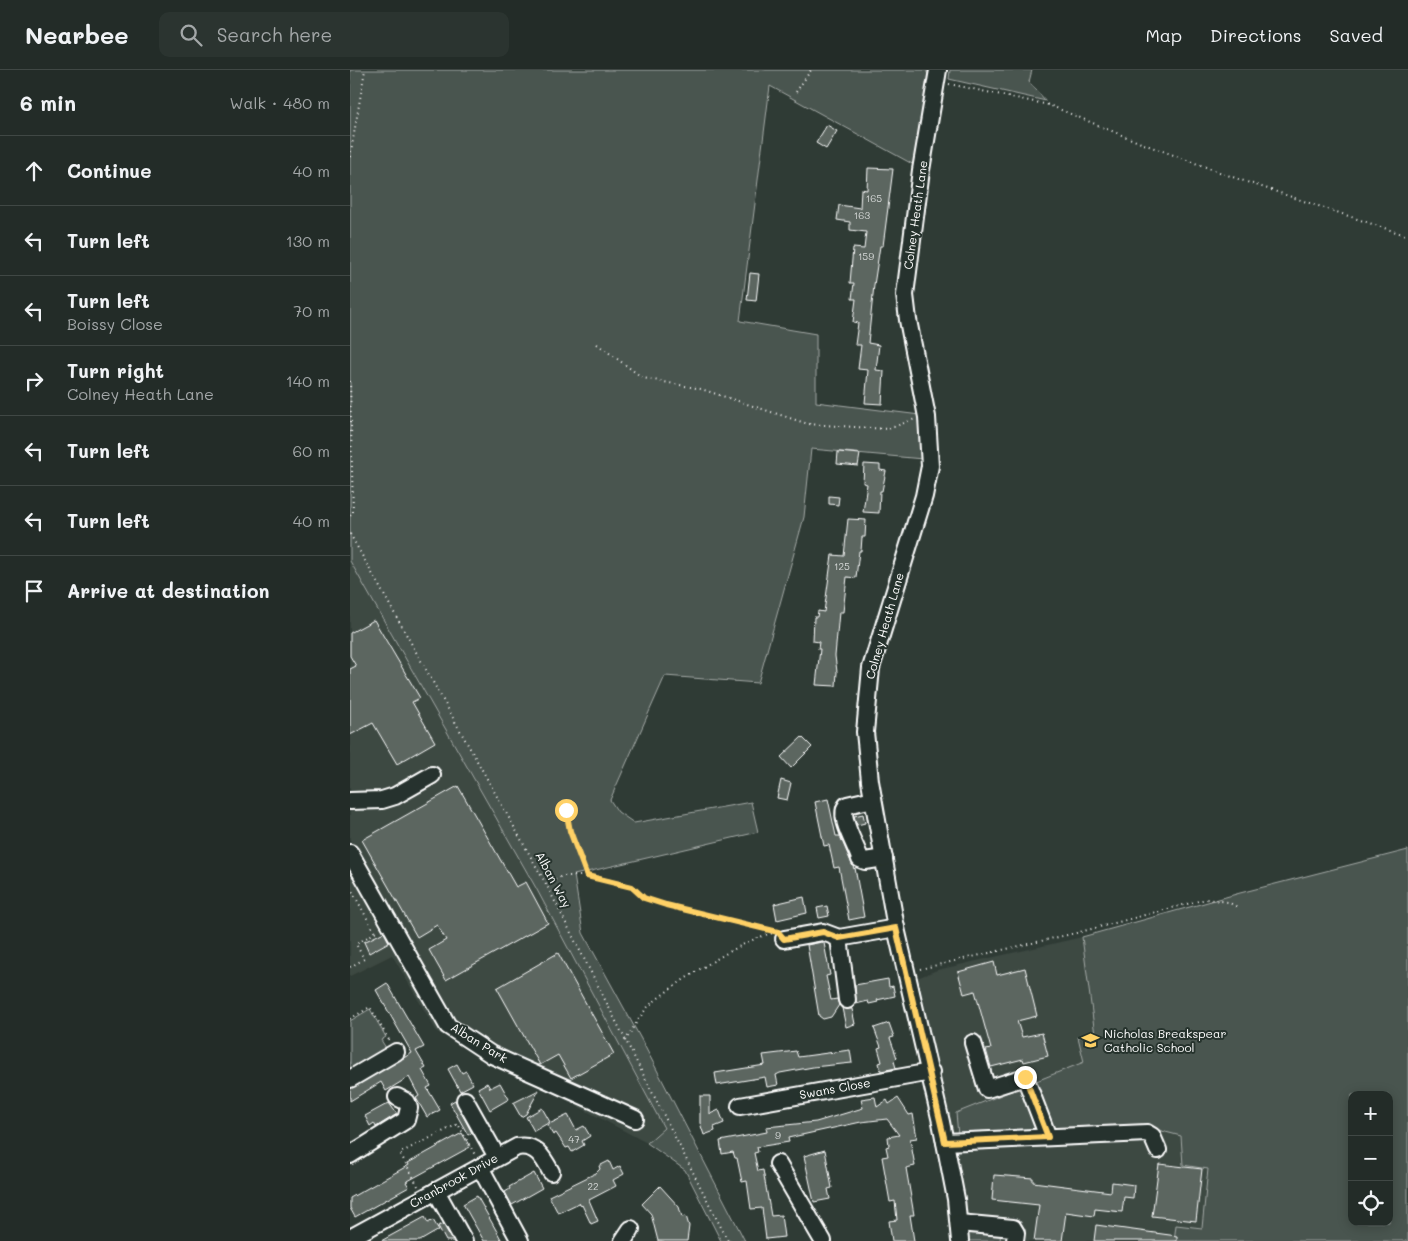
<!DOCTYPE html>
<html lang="en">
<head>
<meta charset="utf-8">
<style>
	:root { --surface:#232c28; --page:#2b3430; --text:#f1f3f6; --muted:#a3a7a8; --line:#404845 }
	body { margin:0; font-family:Mali,sans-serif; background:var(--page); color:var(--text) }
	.controls { position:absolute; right:15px; bottom:15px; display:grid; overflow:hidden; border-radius:10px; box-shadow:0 2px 12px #0003 }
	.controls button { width:45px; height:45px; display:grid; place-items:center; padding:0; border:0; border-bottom:1px solid var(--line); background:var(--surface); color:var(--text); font:25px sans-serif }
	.stop { position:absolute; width:15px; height:15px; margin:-11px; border:4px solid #ffd166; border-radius:50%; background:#fff }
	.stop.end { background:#ffd166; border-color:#fff; box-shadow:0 1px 5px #0008 }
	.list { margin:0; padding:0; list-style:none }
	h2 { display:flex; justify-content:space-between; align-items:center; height:65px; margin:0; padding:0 20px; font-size:21px }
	h2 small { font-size:16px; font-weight:400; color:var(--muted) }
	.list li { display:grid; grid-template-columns:32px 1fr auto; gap:15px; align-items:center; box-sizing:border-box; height:70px; padding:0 20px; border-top:1px solid var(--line) }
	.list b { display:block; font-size:19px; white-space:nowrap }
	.list p { margin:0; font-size:16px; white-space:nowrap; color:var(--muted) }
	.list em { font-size:16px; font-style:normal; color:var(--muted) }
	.icon { flex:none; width:28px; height:28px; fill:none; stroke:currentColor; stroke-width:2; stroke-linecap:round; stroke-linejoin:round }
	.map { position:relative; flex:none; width:1058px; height:1171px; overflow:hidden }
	header { display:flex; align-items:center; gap:30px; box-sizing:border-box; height:70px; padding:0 25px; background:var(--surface); border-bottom:1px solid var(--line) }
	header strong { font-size:24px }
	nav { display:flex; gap:28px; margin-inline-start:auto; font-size:18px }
	.search { width:350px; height:45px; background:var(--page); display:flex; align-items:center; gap:12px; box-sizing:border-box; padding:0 18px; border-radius:10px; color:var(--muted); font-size:19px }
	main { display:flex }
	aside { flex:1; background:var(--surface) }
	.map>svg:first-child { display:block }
</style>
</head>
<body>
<header>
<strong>Nearbee</strong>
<div class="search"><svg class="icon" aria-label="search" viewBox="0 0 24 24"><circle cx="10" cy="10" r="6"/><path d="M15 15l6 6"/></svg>Search here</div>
<nav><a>Map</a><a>Directions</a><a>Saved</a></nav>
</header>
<main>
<aside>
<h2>6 min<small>Walk · 480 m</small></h2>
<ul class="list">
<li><svg class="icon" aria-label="ahead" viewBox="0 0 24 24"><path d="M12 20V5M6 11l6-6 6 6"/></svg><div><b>Continue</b></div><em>40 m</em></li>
<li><svg class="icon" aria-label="left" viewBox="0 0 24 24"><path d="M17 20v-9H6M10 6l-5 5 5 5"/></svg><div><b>Turn left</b></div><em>130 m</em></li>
<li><svg class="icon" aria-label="left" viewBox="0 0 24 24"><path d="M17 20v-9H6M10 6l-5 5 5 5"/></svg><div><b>Turn left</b><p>Boissy Close</p></div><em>70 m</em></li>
<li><svg class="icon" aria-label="right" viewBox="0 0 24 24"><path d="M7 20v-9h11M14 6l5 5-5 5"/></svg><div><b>Turn right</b><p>Colney Heath Lane</p></div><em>140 m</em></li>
<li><svg class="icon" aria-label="left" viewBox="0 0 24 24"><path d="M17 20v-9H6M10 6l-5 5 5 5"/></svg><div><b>Turn left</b></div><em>60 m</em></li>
<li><svg class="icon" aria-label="left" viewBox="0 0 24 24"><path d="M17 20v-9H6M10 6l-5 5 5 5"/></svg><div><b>Turn left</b></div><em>40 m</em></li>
<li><svg class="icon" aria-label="arrive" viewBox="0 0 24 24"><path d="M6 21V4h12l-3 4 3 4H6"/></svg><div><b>Arrive at destination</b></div></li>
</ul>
</aside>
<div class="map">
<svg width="1058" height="1171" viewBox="0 0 1058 1171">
	<rect width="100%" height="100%" fill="#2f3b35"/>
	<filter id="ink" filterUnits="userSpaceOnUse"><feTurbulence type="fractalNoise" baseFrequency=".02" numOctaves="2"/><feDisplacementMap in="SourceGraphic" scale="10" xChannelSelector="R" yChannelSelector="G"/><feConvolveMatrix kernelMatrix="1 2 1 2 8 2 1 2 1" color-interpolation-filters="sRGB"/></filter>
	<g filter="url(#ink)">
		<g fill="#3c4842">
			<polygon points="0,491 186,818 314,1058 297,1073 87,962 42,885 0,906 0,776 3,774 0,770"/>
			<polygon points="866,831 1002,1152 1039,1152 1058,1171 616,1171 595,1033 567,908 587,900 732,867"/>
		</g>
		<g fill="#4a544f" stroke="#a4aaa7" fill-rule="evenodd">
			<polygon points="0,0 577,0 577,3 580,4 566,96 420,16 390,251 466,264 466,332 570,345 573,389 461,379 454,447 408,613 315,606 260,730 268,742 284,753 401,732 408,762 224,805 233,863 291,969 395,1171 371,1171 335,1100 297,1073 314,1058 186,818 0,491"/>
			<polygon points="600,0 682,0 679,12 696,31 599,9"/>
			<path d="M1058,780V1171H824L826,1155L852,1158L858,1099L833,1095L831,1066L800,1058L608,1065L606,1043L734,992L728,967L745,965L732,867L890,823ZM1002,1025H1039V1152H1002Z"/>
			<polygon points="20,939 36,967 31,970 36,978 0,999 0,951"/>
			<polygon points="651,1159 650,1171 616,1171 618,1162"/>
		</g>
		<g fill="#5b6661" stroke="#fff">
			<polygon points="477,55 487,61 476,79 466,73"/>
			<polygon points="518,98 543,99 533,176 530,176 524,215 518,273 529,275 526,300 534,301 532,334 515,333 518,300 508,299 511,275 505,275 508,253 503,252 506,229 502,229 504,213 500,213 503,178 514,179 516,162 500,160 500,152 487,150 489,135 510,138 511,119 517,120"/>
			<polygon points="400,203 409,204 406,231 397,230"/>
			<polygon points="488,382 510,384 508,396 487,394"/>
			<polygon points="514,394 530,395 530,400 536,401 532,421 530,421 529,443 513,442 517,414 513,413"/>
			<polygon points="479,426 489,427 488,435 479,434"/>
			<polygon points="498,449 516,450 515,467 512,467 511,481 509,481 506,508 497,507 493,542 489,542 485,586 487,602 486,616 466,615 470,579 468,579 469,572 463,571 464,547 467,547 468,541 474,542 482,485 494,486"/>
			<polygon points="24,550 70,628 62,632 85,672 47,694 23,653 0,665 0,599 6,596 0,586 0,563"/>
			<polygon points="452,667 462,677 441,698 431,687"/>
			<polygon points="431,710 441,713 437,730 427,728"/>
			<polygon points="108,716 166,817 176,812 198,853 96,910 79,880 96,870 87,855 67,867 12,770"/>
			<polygon points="478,729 486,766 490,766 504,799 505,798 514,847 499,850 489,797 484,798 479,775 474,776 465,732"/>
			<polygon points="513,744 515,753 507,755 504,746"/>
			<polygon points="454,827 457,843 427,850 424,834"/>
			<polygon points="477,836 479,846 469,848 467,838"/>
			<polygon points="34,862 39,872 19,883 14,872"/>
			<polygon points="472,872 474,873 480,905 476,906 481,930 487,929 489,935 481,947 473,949 469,946 457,875"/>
			<polygon points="208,883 264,984 221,1008 208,985 190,995 147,918"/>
			<polygon points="644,892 647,905 675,898 687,946 667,951 672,967 692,963 698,986 674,992 673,989 641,997 636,980 641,979 625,921 614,924 608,902"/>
			<polygon points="538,909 539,917 543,916 545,926 527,930 528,932 519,934 518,931 506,934 505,915"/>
			<polygon points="37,913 74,977 66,981 76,998 72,1000 81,1016 77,1018 90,1040 77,1047 66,1028 69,1026 59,1007 36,1021 31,1012 0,1031 0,1019 62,983 26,920"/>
			<polygon points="492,938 502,939 505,954 496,957"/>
			<polygon points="539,953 544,967 540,968 547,988 544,991 546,998 531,1001 529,993 532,992 528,978 531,977 524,958"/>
			<polygon points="500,980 502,993 463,997 430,1003 426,1005 428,1015 417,1017 415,1007 367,1015 365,1003 415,995 413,985 446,981 448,987"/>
			<polygon points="107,994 112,1003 116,1001 123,1014 110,1021 98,999"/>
			<polygon points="137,1013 140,1018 150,1013 159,1029 140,1040 128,1018"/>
			<polygon points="189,1020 176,1044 171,1047 163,1033"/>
			<polygon points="350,1026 360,1026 360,1044 369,1040 374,1053 364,1057 365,1061 354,1065 350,1053"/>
			<polygon points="525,1027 527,1037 537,1030 539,1034 548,1028 559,1045 563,1044 567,1068 560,1069 565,1096 556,1098 564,1145 560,1145 564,1171 542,1171 539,1151 547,1150 545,1131 540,1132 532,1087 538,1086 536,1077 539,1076 538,1067 549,1065 537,1049 511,1052 438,1068 439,1072 407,1077 408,1082 404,1083 408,1101 413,1100 421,1146 431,1145 434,1167 416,1169 412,1138 401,1139 397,1111 392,1112 387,1088 385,1088 383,1082 372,1084 370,1071 417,1062 416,1057 466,1052 513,1038 511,1029"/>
			<polygon points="105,1030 122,1063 118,1065 100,1033"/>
			<polygon points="39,1033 47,1044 26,1057 24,1053 20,1056 15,1046"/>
			<polygon points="192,1038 200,1052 184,1061 176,1047"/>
			<polygon points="218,1045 226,1060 234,1056 240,1066 232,1071 234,1075 222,1082 219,1077 216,1078 206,1063 203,1065 197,1055"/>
			<polygon points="112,1063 120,1077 56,1112 59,1117 5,1147 0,1138 0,1128 59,1095 58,1093"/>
			<polygon points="475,1080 482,1118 478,1119 480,1129 464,1132 454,1086"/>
			<polygon points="259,1091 263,1100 270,1096 274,1104 263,1110 266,1116 239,1130 248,1151 241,1154 232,1135 231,1136 229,1133 208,1143 199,1126 246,1103 250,1099 249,1096"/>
			<polygon points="809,1094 852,1099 846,1151 802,1146"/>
			<polygon points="184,1103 192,1118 162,1135 155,1122 160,1119 159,1117"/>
			<polygon points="644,1105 683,1108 683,1112 761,1122 762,1112 784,1115 783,1128 774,1127 772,1142 745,1139 744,1146 716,1142 712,1171 684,1171 689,1135 642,1130"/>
			<polygon points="310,1116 329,1137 332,1147 336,1146 339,1156 337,1171 308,1171 301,1144 292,1134"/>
			<polygon points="127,1126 146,1160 152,1171 134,1171 117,1141 113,1134"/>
			<polygon points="75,1147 78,1153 83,1150 89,1160 70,1171 31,1171"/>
			<polygon points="93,1154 103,1171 96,1171 88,1156"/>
			<polygon points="746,1155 827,1166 827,1171 744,1171"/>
		</g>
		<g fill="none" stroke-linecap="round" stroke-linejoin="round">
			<defs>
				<g id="minor">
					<polyline points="588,0 571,100 555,225 558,250 577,347 580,396 574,426 521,598 515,662 520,711 546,858 591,1052 606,1129 610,1171"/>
					<path d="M523,729L497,735C487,747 507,776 510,789L515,791L534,788"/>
					<polyline points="0,731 32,730 45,726 82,705"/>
					<polyline points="0,783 98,956 142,985 285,1049"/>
					<polyline points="489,868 497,930"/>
					<polyline points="434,869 473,862 489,868 546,858"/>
					<polyline points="623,973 637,1019 675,1007 698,1067"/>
					<polyline points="0,1009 46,982"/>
					<polyline points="115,1030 147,1087"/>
					<polyline points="390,1036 581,1002"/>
					<polyline points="595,1072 797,1063 802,1066 808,1080"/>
					<polyline points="0,1085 56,1050 59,1038 57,1032 47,1027"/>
					<polyline points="428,1094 473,1171"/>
					<polyline points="130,1097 170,1171"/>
					<polyline points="86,1121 114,1171"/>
					<polyline points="609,1153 663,1158 666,1163 665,1171"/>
					<path d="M0,1168L167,1077C186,1074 193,1087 201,1102"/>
					<polyline points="273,1171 281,1159"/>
				</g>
			</defs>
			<use href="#minor" stroke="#fff" stroke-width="20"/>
			<g stroke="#fff" stroke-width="2" stroke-dasharray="1 4" stroke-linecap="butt">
				<polyline points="599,14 699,35 791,73 891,110 1058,166"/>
				<polyline points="446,22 461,0"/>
				<polyline points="0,87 15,0"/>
				<polyline points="247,274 293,308 351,319 458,354 538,359 565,349"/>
				<polyline points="0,311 3,443 0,446"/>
				<polyline points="0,464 196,814 378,1171"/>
				<polyline points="216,741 220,761 237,806"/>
				<polyline points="196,814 212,806 237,806 258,810 282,817 294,828 316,835 423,861"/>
				<polyline points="0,817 25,863"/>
				<polyline points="0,897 14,889 6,874 28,861"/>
				<polyline points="570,899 730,862 856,829 878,832 889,838"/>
				<polyline points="0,949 20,937 39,970"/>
				<path d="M275,971C283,959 291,943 301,934C324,914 395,868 423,863"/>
				<polyline points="68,1116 50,1083 108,1054 125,1085"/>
			</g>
			<use href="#minor" stroke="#26332d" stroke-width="16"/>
		</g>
	</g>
	<g fill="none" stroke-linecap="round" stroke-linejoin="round" filter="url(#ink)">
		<polyline stroke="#ffd166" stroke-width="6" points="216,740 220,761 237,806 282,817 294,828 316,835 428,862 434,869 473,862 489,868 546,858 595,1072 698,1067 675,1007"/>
	</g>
	<defs>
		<symbol id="school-bare" viewBox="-9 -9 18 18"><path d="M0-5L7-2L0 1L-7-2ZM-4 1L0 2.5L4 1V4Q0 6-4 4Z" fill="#ffd166" stroke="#26332d" stroke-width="2.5" paint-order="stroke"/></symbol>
	</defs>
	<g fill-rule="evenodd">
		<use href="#school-bare" x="728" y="958" width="25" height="25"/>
	</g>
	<g text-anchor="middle" stroke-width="4" stroke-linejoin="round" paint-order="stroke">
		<g font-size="10" fill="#d6d9d8">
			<text x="524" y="132">165</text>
			<text x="512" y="149">163</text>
			<text x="516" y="190">159</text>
			<text x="492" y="500">125</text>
			<text x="428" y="1069">9</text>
			<text x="224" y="1073">47</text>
			<text x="243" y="1120">22</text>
		</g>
		<g font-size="12" fill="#fff" stroke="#26332d">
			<text transform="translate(566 145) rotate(-82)" y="4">Colney Heath Lane</text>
			<text transform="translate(535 556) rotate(-74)" y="4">Colney Heath Lane</text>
			<text transform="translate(203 810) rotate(62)" y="4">Alban Way</text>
			<text transform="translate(129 973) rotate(32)" y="4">Alban Park</text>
			<text transform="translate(485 1019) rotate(-10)" y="4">Swans Close</text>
			<text transform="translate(104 1111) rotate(-29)" y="4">Cranbrook Drive</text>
		</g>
		<g font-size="12" fill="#fff" stroke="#26332d" text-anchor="start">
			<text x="754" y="968">Nicholas Breakspear<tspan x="754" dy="14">Catholic School</tspan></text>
		</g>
	</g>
</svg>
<div class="controls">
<button>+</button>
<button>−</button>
<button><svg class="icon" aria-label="locate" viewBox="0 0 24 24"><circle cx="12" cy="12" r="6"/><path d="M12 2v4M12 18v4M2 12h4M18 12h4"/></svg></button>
</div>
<div class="stop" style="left:216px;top:740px"></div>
<div class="stop end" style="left:675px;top:1007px"></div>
</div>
</main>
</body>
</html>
